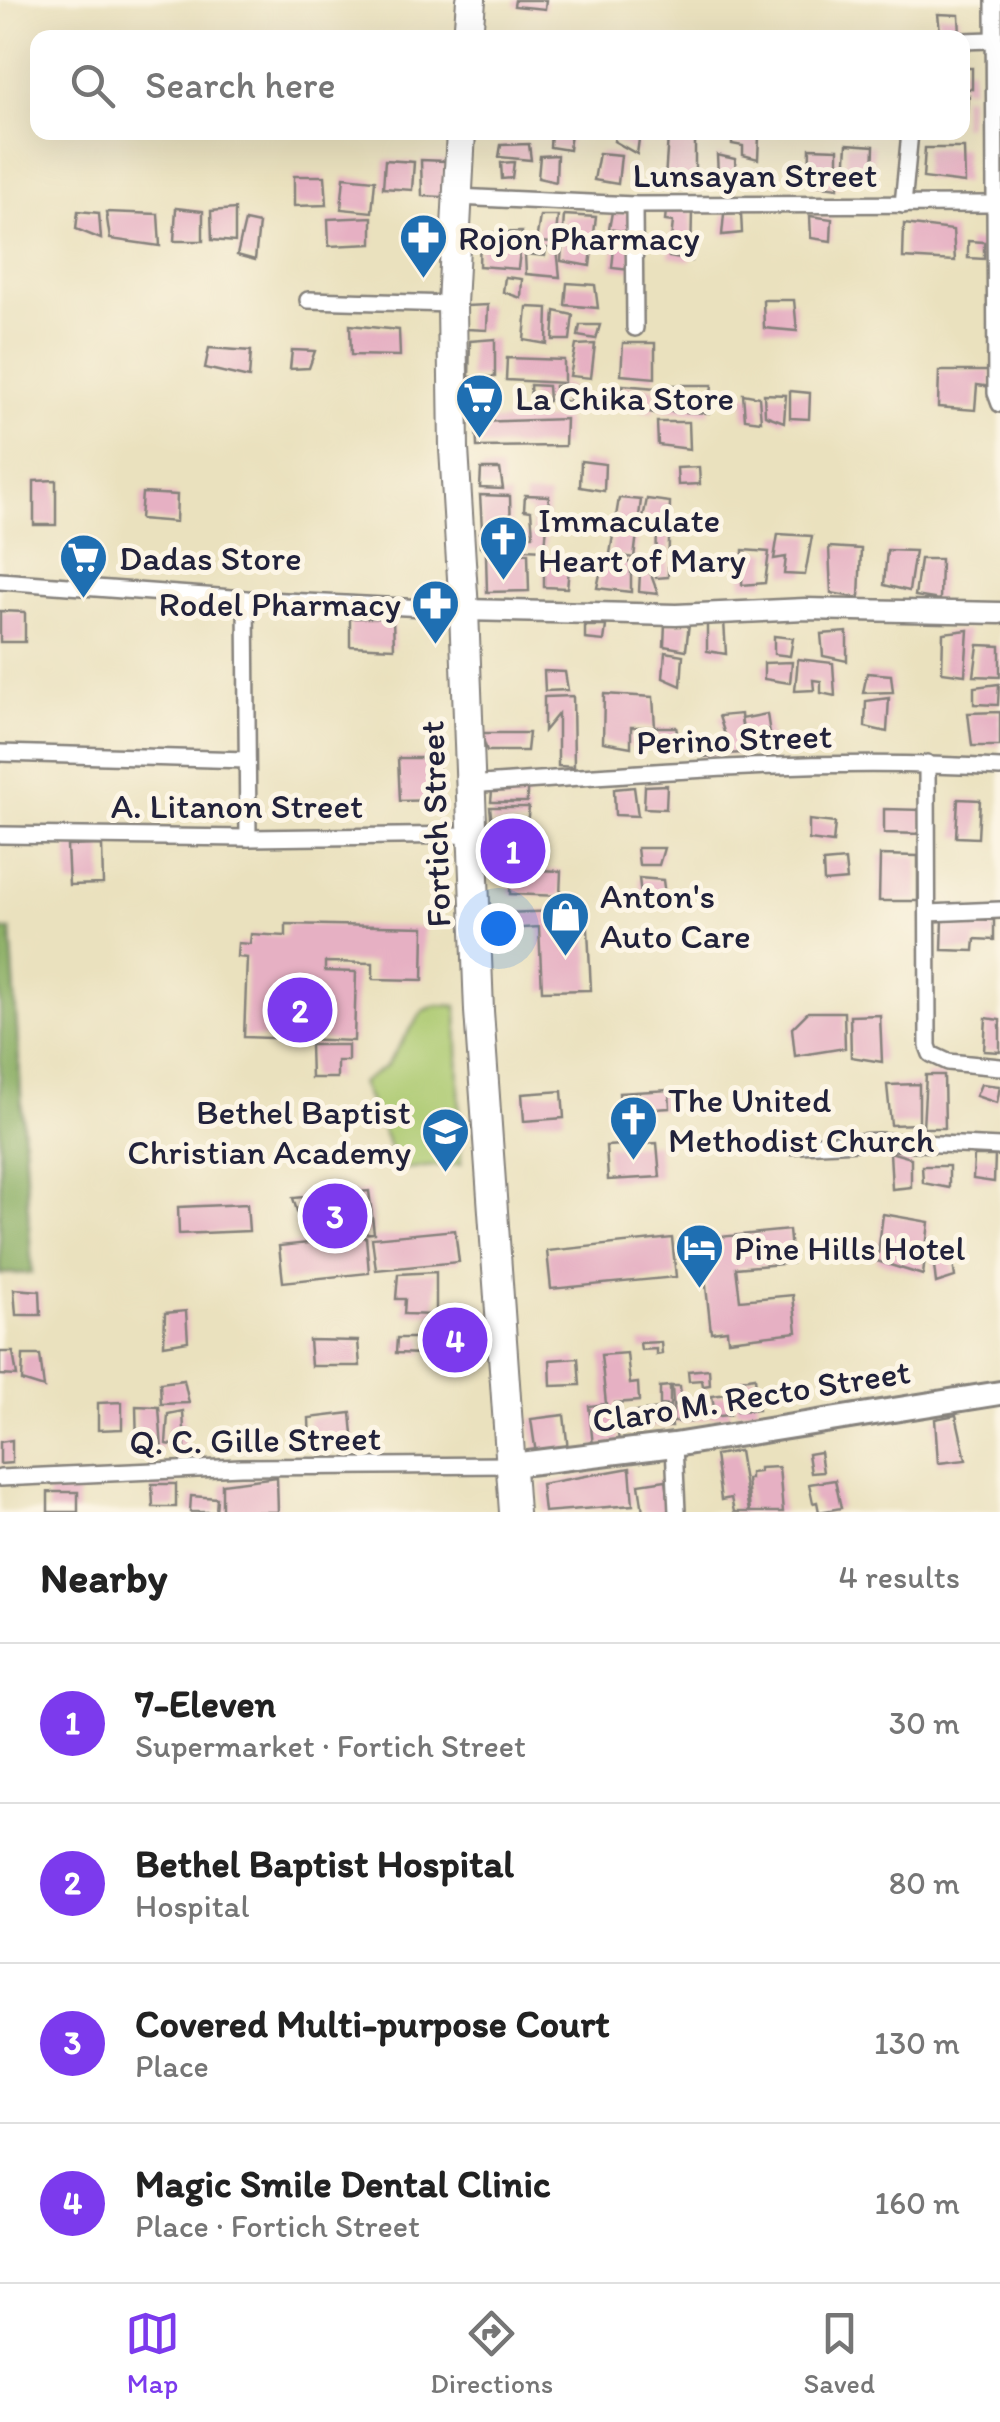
<!DOCTYPE html>
<html lang="en">
<head>
<meta charset="utf-8">
<style>
	:root { --surface:#fff; --page:#f6f6f6; --text:#222; --muted:#767676; --line:#e0e0e0; --accent:#7c3aed }
	body { margin:0; font-family:Itim,sans-serif; background:var(--page); color:var(--text) }
	.you { position:absolute; left:498px; top:928px; width:35px; height:35px; margin:-25px; border:8px solid #fff; border-radius:50%; background:#1a73e8; box-shadow:0 0 0 15px #1a73e833 }
	.badge { display:grid; place-items:center; width:65px; height:65px; border-radius:50%; background:var(--accent); color:#fff; font-size:32px; font-weight:700 }
	.pin { position:absolute; translate:-50% -50%; border:5px solid #fff; box-shadow:0 2px 10px #0006 }
	.list { margin:0; padding:0; list-style:none }
	h2 { display:flex; justify-content:space-between; align-items:center; height:130px; margin:0; padding:0 40px; font-size:42px }
	h2 small { font-size:32px; font-weight:400; color:var(--muted) }
	.list li { display:grid; grid-template-columns:65px 1fr auto; gap:30px; align-items:center; box-sizing:border-box; height:160px; padding:0 40px; border-top:2px solid var(--line) }
	.list b { display:block; font-size:38px; white-space:nowrap }
	.list p { margin:0; font-size:32px; white-space:nowrap; color:var(--muted) }
	.list em { font-size:32px; font-style:normal; color:var(--muted) }
	.icon { flex:none; width:55px; height:55px; fill:none; stroke:currentColor; stroke-width:2; stroke-linecap:round; stroke-linejoin:round }
	.map { position:relative; flex:none; width:1000px; height:1512px; overflow:hidden }
	.search { position:absolute; background:var(--surface); box-shadow:0 10px 40px #0002; left:30px; right:30px; top:30px; height:110px; display:flex; align-items:center; gap:25px; box-sizing:border-box; padding:0 35px; border-radius:20px; color:var(--muted); font-size:38px }
	.sheet { height:770px; background:var(--surface) }
	nav { display:flex; justify-content:space-around; align-items:center; box-sizing:border-box; height:140px; border-top:2px solid var(--line); background:var(--surface); font-size:28px; color:var(--muted) }
	nav a { display:grid; justify-items:center; gap:5px }
	nav .on { color:var(--accent) }
	.map>svg:first-child { display:block }
</style>
</head>
<body>
<div class="map">
<svg width="1000" height="1512" viewBox="0 0 1000 1512">
	<rect width="100%" height="100%" fill="#fcf5e5"/>
	<filter id="ink" filterUnits="userSpaceOnUse"><feTurbulence type="fractalNoise" baseFrequency=".01" numOctaves="2"/><feDisplacementMap in="SourceGraphic" scale="20" xChannelSelector="R" yChannelSelector="G"/><feConvolveMatrix kernelMatrix="1 2 1 2 8 2 1 2 1" color-interpolation-filters="sRGB"/></filter>
	<filter id="wash" filterUnits="userSpaceOnUse"><feTurbulence type="fractalNoise" baseFrequency=".0048" numOctaves="4" result="noise"/><feDisplacementMap in="SourceGraphic" scale="40" xChannelSelector="R" yChannelSelector="G"/><feGaussianBlur stdDeviation="2.25" result="paint"/><feColorMatrix in="noise" values="0 0 0 0 0 0 0 0 0 0 0 0 0 0 0 0 0 1.4 0 .05"/><feComposite in="paint" operator="in"/></filter>
	<g filter="url(#wash)">
		<rect width="100%" height="100%" fill="#eae1be"/>
		<polygon fill="#adca72" stroke="#687656" stroke-width="2.5" points="437,1005 457,1006 461,1164 390,1170 390,1147 361,1083 386,1066 423,1011"/>
		<polygon fill="#8aae64" stroke="#566850" stroke-width="2.5" points="0,930 11,930 32,1273 0,1274"/>
		<g id="blocks">
			<g fill="#e6b0c3">
				<polygon points="515,0 546,0 545,9 514,6"/>
				<polygon points="938,14 959,15 960,35 940,32"/>
				<polygon points="962,68 972,68 972,89 962,88"/>
				<polygon points="969,96 967,126 962,125 962,97"/>
				<polygon points="551,132 571,132 569,150 550,147"/>
				<polygon points="616,132 640,132 637,154 614,141"/>
				<polygon points="732,133 759,136 758,159 743,155 743,146 732,144"/>
				<polygon points="668,136 695,142 695,182 665,179"/>
				<polygon points="529,144 531,160 499,157 501,145"/>
				<polygon points="847,144 874,146 873,177 845,175"/>
				<polygon points="810,148 838,149 838,188 809,184"/>
				<polygon points="925,148 964,148 965,183 923,178"/>
				<polygon points="599,153 621,155 618,184 594,180"/>
				<polygon points="557,155 556,182 538,178 540,156"/>
				<polygon points="717,155 735,159 736,177 718,174"/>
				<polygon points="385,160 414,162 412,190 383,188"/>
				<polygon points="421,160 445,161 443,197 422,196"/>
				<polygon points="514,162 512,178 502,179 501,163"/>
				<polygon points="294,176 325,176 327,205 294,206"/>
				<polygon points="344,177 375,180 372,212 341,209"/>
				<polygon points="176,208 203,211 203,241 174,241"/>
				<polygon points="235,209 235,242 212,240 211,211"/>
				<polygon points="666,210 692,211 691,261 669,257 673,222 665,221"/>
				<polygon points="78,211 99,213 101,239 76,229"/>
				<polygon points="106,212 158,214 160,246 110,239"/>
				<polygon points="612,212 634,213 630,233 609,229"/>
				<polygon points="741,213 742,233 722,235 724,214"/>
				<polygon points="564,215 596,217 590,266 561,261"/>
				<polygon points="540,216 558,216 555,243 536,242"/>
				<polygon points="810,216 832,219 831,241 811,238"/>
				<polygon points="372,217 372,244 329,246 328,219"/>
				<polygon points="245,221 259,224 255,260 237,255"/>
				<polygon points="904,224 953,230 955,261 903,258"/>
				<polygon points="522,232 518,269 479,266 480,233"/>
				<polygon points="615,238 633,239 631,270 612,268"/>
				<polygon points="968,241 984,242 984,259 968,258"/>
				<polygon points="546,248 557,248 560,277 526,274 525,254 545,256"/>
				<polygon points="505,277 522,279 521,298 503,292"/>
				<polygon points="567,283 595,285 598,308 565,305"/>
				<polygon points="763,300 794,300 797,331 764,328"/>
				<polygon points="488,305 487,330 466,329 466,306"/>
				<polygon points="527,307 548,308 547,344 524,340"/>
				<polygon points="555,311 573,315 570,340 553,340"/>
				<polygon points="350,325 399,330 400,356 351,355"/>
				<polygon points="580,325 600,325 596,339 578,336"/>
				<polygon points="495,339 495,377 469,377 470,341"/>
				<polygon points="623,343 655,343 655,378 621,375"/>
				<polygon points="595,344 591,378 570,376 576,345"/>
				<polygon points="209,348 251,351 249,378 205,368"/>
				<polygon points="292,350 315,351 309,368 290,369"/>
				<polygon points="507,358 564,360 564,383 506,380"/>
				<polygon points="939,371 990,371 992,387 977,385 975,410 938,407"/>
				<polygon points="530,385 548,386 549,401 531,401"/>
				<polygon points="569,385 569,402 554,399 555,386"/>
				<polygon points="623,385 655,388 654,413 624,407"/>
				<polygon points="665,385 712,385 709,413 660,411"/>
				<polygon points="790,391 810,393 809,419 790,418"/>
				<polygon points="743,394 759,397 761,421 745,419"/>
				<polygon points="764,394 786,395 784,422 765,415"/>
				<polygon points="566,419 565,446 477,447 476,422"/>
				<polygon points="657,422 689,422 690,449 658,445"/>
				<polygon points="581,461 605,464 604,491 580,487"/>
				<polygon points="699,467 700,484 678,485 677,468"/>
				<polygon points="481,469 500,469 503,489 480,488"/>
				<polygon points="56,480 56,525 34,525 34,481"/>
				<polygon points="142,493 177,495 176,522 140,519"/>
				<polygon points="480,495 510,496 511,532 482,529"/>
				<polygon points="525,495 549,496 545,550 480,547 480,533 533,535 531,511 524,510"/>
				<polygon points="619,498 641,500 634,558 610,554"/>
				<polygon points="647,499 670,502 668,577 656,578 657,522 643,518"/>
				<polygon points="778,534 812,536 805,575 784,574 786,557 774,559"/>
				<polygon points="829,547 861,549 859,598 831,593"/>
				<polygon points="743,550 769,552 765,583 742,585"/>
				<polygon points="887,550 915,551 909,591 884,585"/>
				<polygon points="528,553 529,591 487,592 486,555"/>
				<polygon points="920,559 941,559 940,600 915,596"/>
				<polygon points="544,560 570,560 567,588 544,587"/>
				<polygon points="631,562 631,592 597,588 602,565"/>
				<polygon points="640,572 650,572 658,594 639,592"/>
				<polygon points="0,611 25,612 25,642 0,642"/>
				<polygon points="350,618 393,618 394,648 350,646"/>
				<polygon points="724,621 726,654 707,651 707,623"/>
				<polygon points="665,623 689,623 686,650 664,646"/>
				<polygon points="585,626 606,626 604,641 585,639"/>
				<polygon points="968,630 965,675 942,672 943,633"/>
				<polygon points="847,632 847,661 823,656 821,634"/>
				<polygon points="774,636 793,638 790,656 774,654"/>
				<polygon points="978,645 1000,646 1000,677 974,676"/>
				<polygon points="665,652 683,655 681,686 663,678"/>
				<polygon points="798,659 833,663 835,696 821,693 821,681 813,680 814,690 795,691"/>
				<polygon points="792,662 790,683 764,679 764,663"/>
				<polygon points="544,671 565,672 568,690 545,691"/>
				<polygon points="867,673 891,675 893,692 863,693"/>
				<polygon points="999,684 998,705 974,704 974,687"/>
				<polygon points="604,694 653,697 655,727 631,727 631,747 603,742"/>
				<polygon points="573,696 574,767 558,766 558,714 544,731 544,697"/>
				<polygon points="889,698 887,732 865,727 866,701"/>
				<polygon points="1000,712 1000,746 972,746 968,713"/>
				<polygon points="741,714 744,753 724,754 725,735 719,716"/>
				<polygon points="767,714 772,747 747,748 741,719"/>
				<polygon points="655,727 676,727 681,751 662,751"/>
				<polygon points="481,733 529,733 527,751 487,751"/>
				<polygon points="716,744 717,756 703,757 700,745"/>
				<polygon points="398,758 438,758 440,800 400,801"/>
				<polygon points="667,785 666,809 644,808 645,786"/>
				<polygon points="634,787 638,816 615,815 614,789"/>
				<polygon points="527,789 527,802 491,802 492,791"/>
				<polygon points="958,799 980,800 978,838 956,837"/>
				<polygon points="490,807 529,807 527,824 492,824"/>
				<polygon points="884,809 923,810 923,834 884,833"/>
				<polygon points="809,820 835,823 833,843 809,840"/>
				<polygon points="534,841 536,862 501,864 500,843"/>
				<polygon points="102,845 103,884 69,885 67,846"/>
				<polygon points="637,848 664,848 659,865 639,865"/>
				<polygon points="880,855 918,856 918,901 879,901"/>
				<polygon points="845,860 847,880 824,882 823,862"/>
				<polygon points="511,869 561,871 560,896 510,894"/>
				<polygon points="639,878 663,880 666,903 642,904"/>
				<polygon points="587,910 591,990 542,991 539,927 505,929 504,913"/>
				<polygon points="943,918 994,920 994,940 975,939 974,951 942,950"/>
				<polygon points="286,924 424,927 423,980 373,979 373,963 325,962 325,971 356,972 354,1041 244,1037 247,958 237,957 238,943 250,944 251,934 286,936"/>
				<polygon points="808,1012 844,1012 845,1048 795,1056 792,1028"/>
				<polygon points="880,1015 882,1062 851,1057 850,1016"/>
				<polygon points="986,1018 1000,1020 1000,1052 984,1051"/>
				<polygon points="310,1045 348,1045 348,1061 337,1061 337,1078 311,1078"/>
				<polygon points="926,1075 944,1075 945,1128 923,1128"/>
				<polygon points="919,1084 919,1124 891,1125 887,1085"/>
				<polygon points="981,1084 1000,1086 997,1103 976,1096"/>
				<polygon points="669,1090 670,1108 620,1111 619,1093"/>
				<polygon points="562,1091 564,1118 524,1121 522,1094"/>
				<polygon points="657,1143 660,1177 608,1180 606,1146"/>
				<polygon points="890,1152 911,1158 911,1187 892,1189"/>
				<polygon points="974,1156 995,1156 994,1182 973,1179"/>
				<polygon points="922,1166 949,1166 949,1188 923,1183"/>
				<polygon points="369,1191 374,1233 305,1237 293,1198"/>
				<polygon points="247,1204 249,1231 179,1234 178,1207"/>
				<polygon points="883,1214 929,1222 923,1275 877,1261"/>
				<polygon points="455,1230 459,1262 376,1270 372,1238"/>
				<polygon points="789,1230 792,1263 736,1268 740,1300 793,1295 797,1332 728,1340 727,1330 711,1332 702,1250 720,1248 719,1237"/>
				<polygon points="366,1237 369,1273 283,1282 279,1246"/>
				<polygon points="672,1238 676,1277 551,1289 547,1251"/>
				<polygon points="952,1256 955,1277 936,1283 933,1257"/>
				<polygon points="436,1272 436,1315 404,1314 405,1299 396,1299 398,1274"/>
				<polygon points="14,1289 40,1291 41,1315 16,1315"/>
				<polygon points="186,1311 188,1341 164,1345 165,1313"/>
				<polygon points="471,1333 472,1345 440,1347 439,1335"/>
				<polygon points="397,1338 423,1338 424,1354 396,1353"/>
				<polygon points="309,1340 358,1341 360,1366 311,1366"/>
				<polygon points="661,1342 662,1354 656,1355 656,1349 641,1350 640,1343"/>
				<polygon points="0,1352 13,1352 17,1376 0,1375"/>
				<polygon points="627,1353 630,1384 638,1383 639,1401 615,1403 619,1443 593,1446 589,1406 606,1404 601,1355"/>
				<polygon points="23,1355 40,1355 44,1388 22,1381"/>
				<polygon points="578,1358 580,1385 551,1386 550,1360"/>
				<polygon points="709,1369 710,1385 703,1386 702,1380 689,1381 688,1371"/>
				<polygon points="755,1377 758,1410 737,1411 735,1380"/>
				<polygon points="184,1380 189,1403 161,1404 160,1383"/>
				<polygon points="670,1386 670,1406 660,1405 660,1387"/>
				<polygon points="672,1386 680,1386 681,1398 689,1398 689,1404 673,1404"/>
				<polygon points="727,1394 730,1415 709,1417 708,1408 714,1407 712,1396"/>
				<polygon points="706,1396 707,1419 692,1420 691,1405 700,1404 700,1397"/>
				<polygon points="122,1402 122,1429 98,1430 98,1403"/>
				<polygon points="673,1405 690,1405 691,1422 673,1422"/>
				<polygon points="136,1406 159,1407 162,1450 137,1446"/>
				<polygon points="670,1408 672,1427 641,1426 642,1430 628,1431 627,1413"/>
				<polygon points="183,1411 185,1447 166,1444 168,1414"/>
				<polygon points="351,1413 354,1445 310,1448 309,1418"/>
				<polygon points="564,1415 568,1450 536,1454 531,1419"/>
				<polygon points="956,1415 966,1460 938,1463 935,1419"/>
				<polygon points="12,1440 12,1463 0,1464 0,1442"/>
				<polygon points="739,1451 749,1512 734,1512 731,1498 721,1500 715,1455"/>
				<polygon points="820,1452 823,1472 811,1473 808,1454"/>
				<polygon points="779,1467 783,1512 750,1512 747,1479 750,1479 750,1473 759,1472 759,1468"/>
				<polygon points="630,1468 633,1505 544,1512 541,1484"/>
				<polygon points="277,1477 278,1512 222,1512 222,1484"/>
				<polygon points="666,1480 670,1512 643,1512 639,1484"/>
				<polygon points="835,1480 841,1508 819,1512 817,1502 813,1503 809,1484"/>
				<polygon points="152,1484 176,1484 176,1507 153,1507"/>
				<rect x="48" y="1492" width="30" height="20"/>
				<polygon points="191,1496 217,1498 216,1512 190,1512"/>
			</g>
		</g>
	</g>
	<g filter="url(#ink)">
		<use href="#blocks" fill-opacity="0" stroke="#86827c" stroke-width="2.5"/>
		<g fill="none" stroke-linecap="round" stroke-linejoin="round">
			<defs>
				<g id="minor">
					<polyline points="994,0 996,393 1000,404"/>
					<polyline points="962,41 992,40"/>
					<polyline points="457,197 634,205 994,204"/>
					<polyline points="634,205 635,328"/>
					<polyline points="903,205 910,132"/>
					<polyline points="308,300 452,304"/>
					<polyline points="0,581 246,599 464,610"/>
					<polyline points="246,599 248,838"/>
					<polyline points="0,753 247,760"/>
					<polyline points="927,763 928,1046 931,1054 948,1062 1000,1067"/>
					<path d="M471,785C647,772 824,757 1000,768"/>
					<polyline points="0,835 248,838 473,835"/>
					<polyline points="928,913 1000,910"/>
					<polyline points="780,1146 878,1141 1000,1147"/>
					<polyline points="674,1445 677,1512"/>
					<polyline points="0,1478 241,1467 512,1465"/>
				</g>
				<polyline id="tertiary" points="464,610 676,615 805,609 1000,613"/>
				<polyline id="secondary" points="512,1465 674,1445 1000,1393"/>
				<g id="trunk">
					<polyline points="468,38 471,0"/>
					<polyline points="461,132 452,304 454,449 464,610 479,1011 514,1512"/>
				</g>
			</defs>
			<use href="#minor" stroke="#86827c" stroke-width="20"/>
			<use href="#tertiary" stroke="#86827c" stroke-width="25"/>
			<use href="#secondary" stroke="#86827c" stroke-width="28"/>
			<use href="#trunk" stroke="#86827c" stroke-width="32"/>
			<use href="#minor" stroke="#fff" stroke-width="15"/>
			<use href="#tertiary" stroke="#fff" stroke-width="20"/>
			<use href="#secondary" stroke="#fff" stroke-width="22"/>
			<use href="#trunk" stroke="#fff" stroke-width="28"/>
		</g>
	</g>
	<defs>
		<symbol id="pharmacy-pin" viewBox="-11 -11 22 30"><path d="M0 17L-7.5 6A9.5 9.5 0 1 1 7.5 6Z" fill="#1f6fb2" stroke="#fcf5e5"/><path d="M-2-6h4v4h4v4h-4v4h-4v-4h-4v-4h4Z" fill="#fff"/></symbol>
		<symbol id="supermarket-pin" viewBox="-11 -11 22 30"><path d="M0 17L-7.5 6A9.5 9.5 0 1 1 7.5 6Z" fill="#1f6fb2" stroke="#fcf5e5"/><path d="M-6-5.5h2.5l.6 2H6L4.5 2H-2.5L-4.4-4H-6ZM-1.5 3.2a1.3 1.3 0 1 0 .1 0ZM3 3.2a1.3 1.3 0 1 0 .1 0Z" fill="#fff"/></symbol>
		<symbol id="church-pin" viewBox="-11 -11 22 30"><path d="M0 17L-7.5 6A9.5 9.5 0 1 1 7.5 6Z" fill="#1f6fb2" stroke="#fcf5e5"/><path d="M-1.2-6h2.4v3.5h3.3v2.4h-3.3V6h-2.4V-.1h-3.3v-2.4h3.3Z" fill="#fff"/></symbol>
		<symbol id="shop-pin" viewBox="-11 -11 22 30"><path d="M0 17L-7.5 6A9.5 9.5 0 1 1 7.5 6Z" fill="#1f6fb2" stroke="#fcf5e5"/><path d="M-5-2.5h2.3a2.7 3.5 0 0 1 5.4 0H5L5.5 6h-11ZM-1.5-2.5h3a1.5 2.3 0 0 0-3 0Z" fill="#fff"/></symbol>
		<symbol id="school-pin" viewBox="-11 -11 22 30"><path d="M0 17L-7.5 6A9.5 9.5 0 1 1 7.5 6Z" fill="#1f6fb2" stroke="#fcf5e5"/><path d="M0-5L7-2L0 1L-7-2ZM-4 1L0 2.5L4 1V4Q0 6-4 4Z" fill="#fff"/></symbol>
		<symbol id="hotel-pin" viewBox="-11 -11 22 30"><path d="M0 17L-7.5 6A9.5 9.5 0 1 1 7.5 6Z" fill="#1f6fb2" stroke="#fcf5e5"/><path d="M-6-4.5h1.5V1H6V5H4.5V3h-9V5H-6ZM-4 0a1.8 1.8 0 1 1 3.6 0ZM.5 0V-2.5h3Q6-2.5 6 0Z" fill="#fff"/></symbol>
	</defs>
	<g fill-rule="evenodd">
		<use href="#pharmacy-pin" x="396" y="210" width="55" height="75"/>
		<use href="#supermarket-pin" x="452" y="370" width="55" height="75"/>
		<use href="#church-pin" x="476" y="512" width="55" height="75"/>
		<use href="#supermarket-pin" x="56" y="530" width="55" height="75"/>
		<use href="#pharmacy-pin" x="408" y="576" width="55" height="75"/>
		<use href="#shop-pin" x="538" y="888" width="55" height="75"/>
		<use href="#church-pin" x="606" y="1092" width="55" height="75"/>
		<use href="#school-pin" x="418" y="1104" width="55" height="75"/>
		<use href="#hotel-pin" x="672" y="1220" width="55" height="75"/>
	</g>
	<g text-anchor="middle" stroke-width="10" stroke-linejoin="round" paint-order="stroke">
		<g font-size="35" fill="#22223b" stroke="#fcf5e5">
			<text x="755" y="187">Lunsayan Street</text>
			<text transform="translate(734 739) rotate(-2)" y="12">Perino Street</text>
			<text x="237" y="818">A. Litanon Street</text>
			<text transform="translate(435 824) rotate(-92)" y="12">Fortich Street</text>
			<text transform="translate(751 1396) rotate(-9)" y="12">Claro M. Recto Street</text>
			<text transform="translate(255 1440) rotate(-1)" y="12">Q. C. Gille Street</text>
		</g>
		<g font-size="35" fill="#22223b" stroke="#fcf5e5" text-anchor="start">
			<text x="458" y="250">Rojon Pharmacy</text>
			<text x="515" y="410">La Chika Store</text>
			<text x="538" y="532">Immaculate<tspan x="538" dy="40">Heart of Mary</tspan></text>
			<text x="119" y="570">Dadas Store</text>
			<text x="401" y="616" text-anchor="end">Rodel Pharmacy</text>
			<text x="600" y="908">Anton's<tspan x="600" dy="40">Auto Care</tspan></text>
			<text x="668" y="1112">The United<tspan x="668" dy="40">Methodist Church</tspan></text>
			<text x="411" y="1124" text-anchor="end">Bethel Baptist<tspan x="411" dy="40">Christian Academy</tspan></text>
			<text x="734" y="1260">Pine Hills Hotel</text>
		</g>
	</g>
</svg>
<div class="you"></div>
<div class="pin badge" style="left:513px;top:851px">1</div>
<div class="pin badge" style="left:300px;top:1010px">2</div>
<div class="pin badge" style="left:335px;top:1216px">3</div>
<div class="pin badge" style="left:455px;top:1340px">4</div>
<div class="search"><svg class="icon" aria-label="search" viewBox="0 0 24 24"><circle cx="10" cy="10" r="6"/><path d="M15 15l6 6"/></svg>Search here</div>
</div>
<section class="sheet">
<h2>Nearby<small>4 results</small></h2>
<ul class="list">
<li><span class="badge">1</span><div><b>7-Eleven</b><p>Supermarket · Fortich Street</p></div><em>30 m</em></li>
<li><span class="badge">2</span><div><b>Bethel Baptist Hospital</b><p>Hospital</p></div><em>80 m</em></li>
<li><span class="badge">3</span><div><b>Covered Multi-purpose Court</b><p>Place</p></div><em>130 m</em></li>
<li><span class="badge">4</span><div><b>Magic Smile Dental Clinic</b><p>Place · Fortich Street</p></div><em>160 m</em></li>
</ul>
</section>
<nav>
<a class="on"><svg class="icon" aria-label="map" viewBox="0 0 24 24"><path d="M3 6l6-2 6 2 6-2v14l-6 2-6-2-6 2zM9 4v14M15 6v14"/></svg>Map</a>
<a><svg class="icon" aria-label="directions" viewBox="0 0 24 24"><path d="M12 3l9 9-9 9-9-9zM9 14v-3h6M13 9l2 2-2 2"/></svg>Directions</a>
<a><svg class="icon" aria-label="saved" viewBox="0 0 24 24"><path d="M7 4h10v16l-5-4-5 4z"/></svg>Saved</a>
</nav>
</body>
</html>
